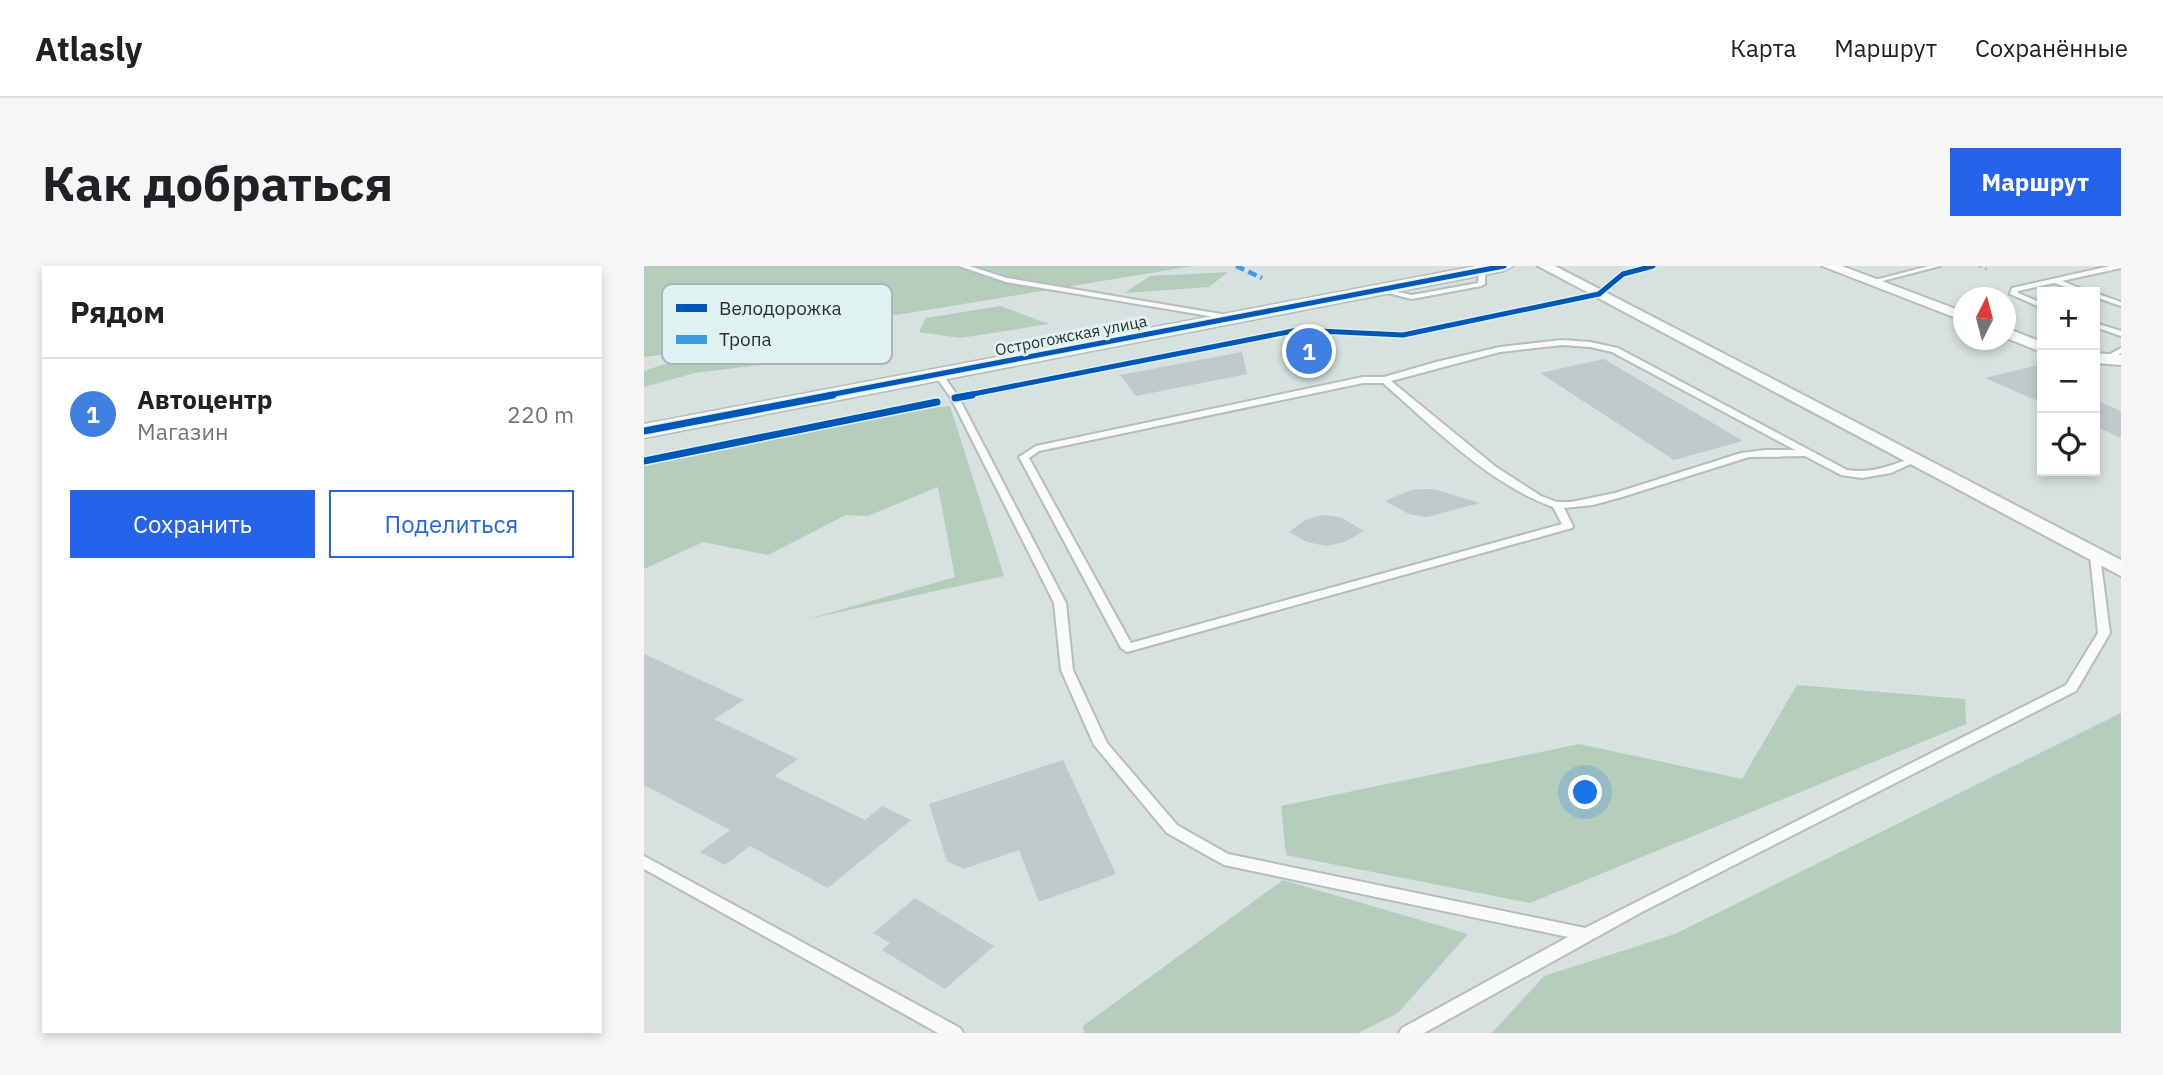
<!DOCTYPE html>
<html lang="ru">
<head>
<meta charset="utf-8">
<style>
	:root { --surface:#fff; --page:#f6f6f6; --text:#202124; --muted:#757577; --line:#e0e0e0; --accent:#2563eb }
	body { margin:0; font-family:"IBM Plex Sans",sans-serif; background:var(--page); color:var(--text) }
	.controls { position:absolute; right:21px; top:21px; display:grid; overflow:hidden; border-radius:0px; box-shadow:0 4px 10px #0003 }
	.controls button { width:63px; height:63px; display:grid; place-items:center; padding:0; border:0; border-bottom:2px solid var(--line); background:var(--surface); color:var(--text); font:35px sans-serif }
	.compass { position:absolute; left:1309px; top:21px; width:63px; height:63px; border-radius:50%; background:var(--surface); box-shadow:0 4px 10px #0003; rotate:6deg }
	.you { position:absolute; left:942px; top:527px; width:24px; height:24px; margin:-18px; border:5px solid #fff; border-radius:50%; background:#1a73e8; box-shadow:0 0 0 10px #1a73e833 }
	.badge { display:grid; place-items:center; width:46px; height:46px; border-radius:50%; background:var(--accent); color:#fff; font-size:23px; font-weight:700 }
	.pin { position:absolute; translate:-50% -50%; border:4px solid #fff; box-shadow:0 2px 7px #0006 }
	.list { margin:0; padding:0; list-style:none }
	h2 { display:flex; justify-content:space-between; align-items:center; height:91px; margin:0; padding:0 28px; font-size:30px }
	h2 small { font-size:23px; font-weight:400; color:var(--muted) }
	.list li { display:grid; grid-template-columns:46px 1fr auto; gap:21px; align-items:center; box-sizing:border-box; height:112px; padding:0 28px; border-top:2px solid var(--line) }
	.list b { display:block; font-size:26px; white-space:nowrap }
	.list p { margin:0; font-size:23px; white-space:nowrap; color:var(--muted) }
	.list em { font-size:23px; font-style:normal; color:var(--muted) }
	.actions { display:flex; gap:14px; padding:21px 28px }
	.actions a { flex:1; padding:16px 0; border:2px solid var(--accent); border-radius:0px; text-align:center; font-size:24px; color:var(--accent) }
	.actions .main { background:var(--accent); color:#fff }
	.icon { flex:none; width:38px; height:38px; fill:none; stroke:currentColor; stroke-width:2; stroke-linecap:round; stroke-linejoin:round }
	.map { position:relative; flex:none; width:1477px; height:767px; overflow:hidden; border-radius:0px }
	header { display:flex; align-items:center; gap:42px; box-sizing:border-box; height:98px; padding:0 35px; background:var(--surface); border-bottom:2px solid var(--line) }
	header strong { font-size:33px }
	nav { display:flex; gap:38px; margin-inline-start:auto; font-size:24px }
	.intro { display:flex; align-items:center; justify-content:space-between; box-sizing:border-box; height:168px; padding:0 42px }
	h1 { margin:0; font-size:49px }
	.button { padding:18px 32px; border-radius:0px; background:var(--accent); color:#fff; font-size:24px; font-weight:700 }
	main { display:flex; gap:42px; padding:0 42px }
	aside { flex:1; background:var(--surface); border-radius:0px; box-shadow:0 4px 10px #0003 }
	.map>svg:first-child { display:block }
</style>
</head>
<body>
<header>
<strong>Atlasly</strong>
<nav><a>Карта</a><a>Маршрут</a><a>Сохранённые</a></nav>
</header>
<div class="intro"><h1>Как добраться</h1><a class="button">Маршрут</a></div>
<main>
<aside>
<h2>Рядом<small></small></h2>
<ul class="list">
<li><span class="badge" style="background:#3f7fe0">1</span><div><b>Автоцентр</b><p>Магазин</p></div><em>220 m</em></li>
</ul>
<div class="actions"><a class="main">Сохранить</a><a>Поделиться</a></div>
</aside>
<div class="map">
<svg width="1477" height="767" viewBox="0 0 1477 767">
	<rect width="100%" height="100%" fill="#d6e1e0"/>
	<g fill="#b5cebc">
		<polygon points="0,0 549,0 234,52 96,79 0,91"/>
		<polygon points="584,6 565,21 480,27 506,10"/>
		<polygon points="356,40 405,58 316,72 275,66 282,52"/>
		<polygon points="112,93 116,99 51,107 0,121 0,105 21,98"/>
		<polygon points="306,140 360,310 164,353 311,311 294,221 224,250 202,249 124,289 59,276 0,303 0,195 234,147"/>
		<polygon points="1153,419 1321,433 1322,458 886,637 642,589 637,540 935,478 1098,513"/>
		<polygon points="1477,447 1477,767 848,767 900,710 1031,668"/>
		<polygon points="639,614 824,668 754,747 714,767 440,767 439,760"/>
	</g>
	<g fill="#c1c9ca">
		<polygon points="598,86 603,108 492,130 476,109"/>
		<polygon points="960,93 1099,175 1030,194 896,107"/>
		<polygon points="1398,98 1398,137 1341,112"/>
		<polygon points="1451,134 1477,145 1477,172 1451,160"/>
		<polygon points="785,223 793,224 836,237 783,251 765,248 741,235 767,224"/>
		<polygon points="678,249 696,251 720,265 701,276 682,280 663,276 645,266 661,254"/>
		<polygon points="0,388 100,434 70,453 154,493 130,510 221,554 238,540 267,554 184,622 106,580 81,599 56,586 86,564 0,519"/>
		<polygon points="419,494 472,608 395,636 375,584 320,603 303,595 285,538"/>
		<polygon points="271,632 350,680 301,723 238,684 246,677 229,667"/>
	</g>
	<g fill="none" stroke-linecap="round" stroke-linejoin="round">
		<defs>
			<g id="service">
				<polygon points="315,0 325,0 363,12 589,50 593,52 589,54 362,16"/>
				<polygon points="1285,0 1296,0 1227,18 1223,16"/>
				<polygon points="1466,0 1477,0 1477,2 1418,15 1446,26 1437,26 1410,17 1374,25 1374,27 1398,37 1398,42 1366,28 1368,22"/>
				<polygon points="838,2 841,4 841,18 837,20 768,33 730,24 734,22 768,29 834,17 835,4"/>
				<polygon points="1451,27 1477,36 1477,40 1451,31"/>
				<polygon points="1451,57 1477,65 1477,70 1451,61"/>
				<path d="M918,74L946,76L974,82L1203,204C1227,208 1245,200 1268,192L1273,195L1247,207L1218,212L1197,209L1161,190L1105,191L978,231L949,239L920,242L929,260L928,262L483,386L477,382L375,191L392,180L719,111H740L792,96L856,81ZM918,79L946,81L968,86L1151,184H1121L1097,187L971,227L927,236H913L897,230L852,201L747,115L856,86ZM719,117H739C789,161 845,218 909,241L918,258L487,377L385,192L395,185Z"/>
				<polygon points="1477,82 1477,87 1468,93 1461,91"/>
				<polygon points="291,106 297,106 315,132 422,337 429,404 463,477 533,559 584,588 941,662 1422,419 1454,367 1446,290 1451,287 1456,290 1466,367 1432,425 996,647 780,767 755,767 758,762 924,671 580,599 523,567 450,479 417,404 410,337 307,132 290,108"/>
				<polygon points="0,590 316,762 319,767 294,767 0,603"/>
			</g>
			<g id="minor">
				<polygon points="894,0 911,0 1477,294 1477,310"/>
				<polygon points="1178,0 1198,0 1320,46 1320,55"/>
				<polygon points="1362,62 1398,76 1398,86 1362,72"/>
				<polygon points="1451,87 1477,89 1477,99 1451,97"/>
			</g>
			<polygon id="tertiary" points="832,0 869,0 860,5 0,172 0,158"/>
		</defs>
		<use href="#service" stroke="#b5bdbd" stroke-width="4"/>
		<use href="#minor" stroke="#b5bdbd" stroke-width="4"/>
		<use href="#tertiary" stroke="#b5bdbd" stroke-width="3"/>
		<polyline stroke="#bbc1c0" stroke-width="2.5" stroke-dasharray="2.5 3.5" stroke-linecap="butt" points="1335,0 1343,3"/>
		<use href="#service" fill="#f9fafa" fill-rule="evenodd"/>
		<use href="#minor" fill="#f9fafa" fill-rule="evenodd"/>
		<use href="#tertiary" fill="#f9fafa" fill-rule="evenodd"/>
		<polyline stroke="#3d9de1" stroke-width="4.5" stroke-dasharray="9 4.5" stroke-linecap="butt" points="592,0 618,12"/>
		<defs>
			<g id="cycleway-far1">
				<polyline points="180,130 860,0"/>
				<polyline points="319,130 654,64 759,69 955,28 979,8 1009,0"/>
			</g>
			<g id="cycleway">
				<polyline points="311,132 328,129"/>
				<polyline points="0,165 189,129"/>
				<polyline points="0,195 293,136"/>
			</g>
		</defs>
		<use href="#cycleway-far1" stroke="#dff2f1" stroke-width="8"/>
		<use href="#cycleway" stroke="#dff2f1" stroke-width="10"/>
		<use href="#cycleway-far1" stroke="#0057b8" stroke-width="5"/>
		<use href="#cycleway" stroke="#0057b8" stroke-width="7"/>
	</g>
	<g text-anchor="middle" stroke-width="6" stroke-linejoin="round" paint-order="stroke">
		<g font-size="16" fill="#2a3131" stroke="#dff2f1">
			<text transform="translate(427 69) rotate(-11)" y="6">Острогожская улица</text>
		</g>
	</g>
	<rect x="18" y="18" width="230" height="80" rx="10" fill="#dff2f1" stroke="#a9b8b7" stroke-width="2"/>
	<rect x="32" y="38" width="31" height="8" fill="#0057b8"/>
	<rect x="32" y="69" width="31" height="9" fill="#3d9de1"/>
	<g font-size="19" fill="#2a3131">
		<text x="75" y="49">Велодорожка</text>
		<text x="75" y="80">Тропа</text>
	</g>
</svg>
<div class="controls">
<button>+</button>
<button>−</button>
<button><svg class="icon" aria-label="locate" viewBox="0 0 24 24"><circle cx="12" cy="12" r="6"/><path d="M12 2v4M12 18v4M2 12h4M18 12h4"/></svg></button>
</div>
<svg class="compass" viewBox="-18 -18 36 36"><path d="M0-13l5 13h-10z" fill="#e53935"/><path d="M0 13l5-13h-10z" fill="#757577"/></svg>
<div class="you"></div>
<div class="pin badge" style="left:665px;top:85px;background:#3f7fe0">1</div>
</div>
</main>
</body>
</html>
